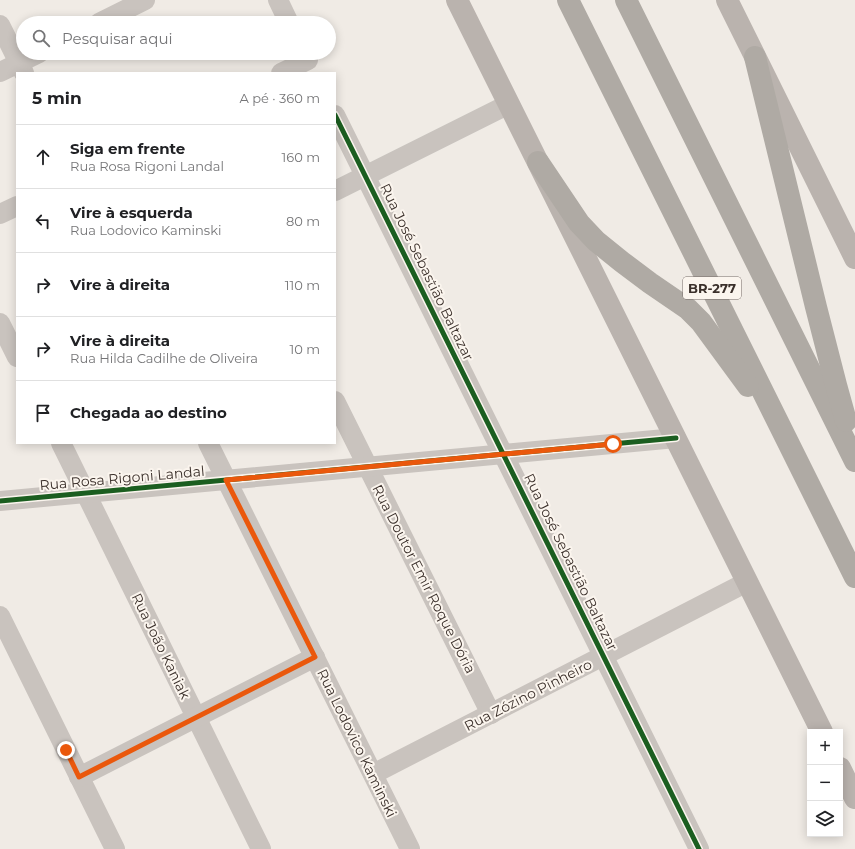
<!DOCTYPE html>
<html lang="pt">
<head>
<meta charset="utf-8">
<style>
	:root { --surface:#fff; --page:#f2f2f2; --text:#202124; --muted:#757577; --line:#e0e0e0 }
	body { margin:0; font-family:Montserrat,sans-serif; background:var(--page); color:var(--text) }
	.controls { position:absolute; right:12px; bottom:12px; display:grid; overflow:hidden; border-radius:0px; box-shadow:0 2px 10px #0003 }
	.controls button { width:36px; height:36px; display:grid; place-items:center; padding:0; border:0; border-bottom:1px solid var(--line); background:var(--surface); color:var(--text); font:20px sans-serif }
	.stop { position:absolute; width:12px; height:12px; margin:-9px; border:3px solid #ea580c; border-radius:50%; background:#fff }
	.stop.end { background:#ea580c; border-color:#fff; box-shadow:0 1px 4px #0008 }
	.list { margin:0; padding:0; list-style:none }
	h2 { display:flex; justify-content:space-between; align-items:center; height:52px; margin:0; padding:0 16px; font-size:17px }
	h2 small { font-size:13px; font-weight:400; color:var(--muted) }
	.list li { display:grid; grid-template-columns:26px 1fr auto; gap:12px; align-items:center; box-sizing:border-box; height:64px; padding:0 16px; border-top:1px solid var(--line) }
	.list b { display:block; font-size:15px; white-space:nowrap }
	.list p { margin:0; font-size:13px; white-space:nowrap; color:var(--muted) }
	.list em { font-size:13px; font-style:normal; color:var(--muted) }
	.icon { flex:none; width:22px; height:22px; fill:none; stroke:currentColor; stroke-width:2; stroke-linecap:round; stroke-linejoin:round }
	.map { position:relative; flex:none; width:855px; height:849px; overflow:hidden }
	.search { position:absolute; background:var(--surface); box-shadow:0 2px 10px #0003; left:16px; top:16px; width:320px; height:44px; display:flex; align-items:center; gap:10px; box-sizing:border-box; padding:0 14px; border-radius:22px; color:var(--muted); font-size:15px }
	.panel { position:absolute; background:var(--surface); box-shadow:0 2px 10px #0003; left:16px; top:72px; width:320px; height:372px; border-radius:0px }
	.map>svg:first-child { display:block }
</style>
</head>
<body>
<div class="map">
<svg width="855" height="849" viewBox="0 0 855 849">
	<rect width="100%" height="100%" fill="#f0ebe5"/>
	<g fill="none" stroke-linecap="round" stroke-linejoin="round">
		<g stroke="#c9c3be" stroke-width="20">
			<polyline points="278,0 289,23"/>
			<polyline points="99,23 145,0"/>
			<polyline points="0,25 24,73"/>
			<polyline points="0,72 39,53"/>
			<polyline points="281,73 308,60"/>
			<polyline points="335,115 699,849"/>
			<polyline points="335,191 509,104"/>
			<polyline points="0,214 17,206"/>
			<polyline points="0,323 17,357"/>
			<polyline points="335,401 491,714"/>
			<polyline points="61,443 261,849"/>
			<polyline points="208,443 410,849"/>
			<polyline points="0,501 676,438"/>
			<polyline points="0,616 115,849"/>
			<polyline points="373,774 747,582"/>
			<polyline points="79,777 315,657"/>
		</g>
		<g stroke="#bab3ae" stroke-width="22">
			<polyline points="457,0 822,732"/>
			<polyline points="727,0 855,258"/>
			<polyline points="840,768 855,798"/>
		</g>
		<g stroke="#afaaa4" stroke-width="22">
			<polyline points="568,0 855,577"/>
			<polyline points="626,0 855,461"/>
			<polyline points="755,57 816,307 836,385 846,421"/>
			<polyline points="538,162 579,223 596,241 622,262 650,283 688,309 701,322 748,386"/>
		</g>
		<defs>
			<g id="cycleway">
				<polyline points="335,115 699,849"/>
				<polyline points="0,501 676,438"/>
			</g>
		</defs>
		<use href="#cycleway" stroke="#fbf5ee" stroke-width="8"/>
		<use href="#cycleway" stroke="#1b5e20" stroke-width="5"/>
	</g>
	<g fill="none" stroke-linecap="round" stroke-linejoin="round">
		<polyline stroke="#ea580c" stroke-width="5" points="66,750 79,777 315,657 226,480 613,444"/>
	</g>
	<g text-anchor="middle" stroke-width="4" stroke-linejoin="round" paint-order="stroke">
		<rect fill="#fbf5ee" stroke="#756b66" stroke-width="1" x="683" y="277" width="58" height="22" rx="3"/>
		<g font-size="13" font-weight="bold" fill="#3b302b">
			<text x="712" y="293">BR-277</text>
		</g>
		<g font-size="14" fill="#3b302b" stroke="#fbf5ee">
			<text transform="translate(427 272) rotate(64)" y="5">Rua José Sebastião Baltazar</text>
			<text transform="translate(122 478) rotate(-5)" y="5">Rua Rosa Rigoni Landal</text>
			<text transform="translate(571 562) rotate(64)" y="5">Rua José Sebastião Baltazar</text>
			<text transform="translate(424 579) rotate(63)" y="5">Rua Doutor Emir Roque Dória</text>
			<text transform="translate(161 646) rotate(64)" y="5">Rua João Kaniak</text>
			<text transform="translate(528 695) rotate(-27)" y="5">Rua Zózino Pinheiro</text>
			<text transform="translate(357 743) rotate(64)" y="5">Rua Lodovico Kaminski</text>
		</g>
	</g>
</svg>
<div class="controls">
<button>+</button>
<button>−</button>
<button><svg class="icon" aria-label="layers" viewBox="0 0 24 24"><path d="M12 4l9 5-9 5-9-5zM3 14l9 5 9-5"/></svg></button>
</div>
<div class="stop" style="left:613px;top:444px"></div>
<div class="stop end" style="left:66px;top:750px"></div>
<div class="search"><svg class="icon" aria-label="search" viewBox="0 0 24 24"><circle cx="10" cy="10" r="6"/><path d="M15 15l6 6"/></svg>Pesquisar aqui</div>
<section class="panel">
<h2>5 min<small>A pé · 360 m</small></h2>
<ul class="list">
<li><svg class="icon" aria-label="ahead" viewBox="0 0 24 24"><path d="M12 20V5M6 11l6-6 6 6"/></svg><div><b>Siga em frente</b><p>Rua Rosa Rigoni Landal</p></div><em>160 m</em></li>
<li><svg class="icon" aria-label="left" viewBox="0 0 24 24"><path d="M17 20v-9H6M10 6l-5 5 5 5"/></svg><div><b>Vire à esquerda</b><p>Rua Lodovico Kaminski</p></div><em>80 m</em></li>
<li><svg class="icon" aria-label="right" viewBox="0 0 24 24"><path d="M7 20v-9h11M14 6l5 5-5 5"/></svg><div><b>Vire à direita</b></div><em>110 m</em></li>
<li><svg class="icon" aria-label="right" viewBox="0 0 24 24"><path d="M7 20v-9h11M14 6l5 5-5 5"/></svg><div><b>Vire à direita</b><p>Rua Hilda Cadilhe de Oliveira</p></div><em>10 m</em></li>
<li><svg class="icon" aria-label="arrive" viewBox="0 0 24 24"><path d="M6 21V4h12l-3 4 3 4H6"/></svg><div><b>Chegada ao destino</b></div></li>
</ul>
</section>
</div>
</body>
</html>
